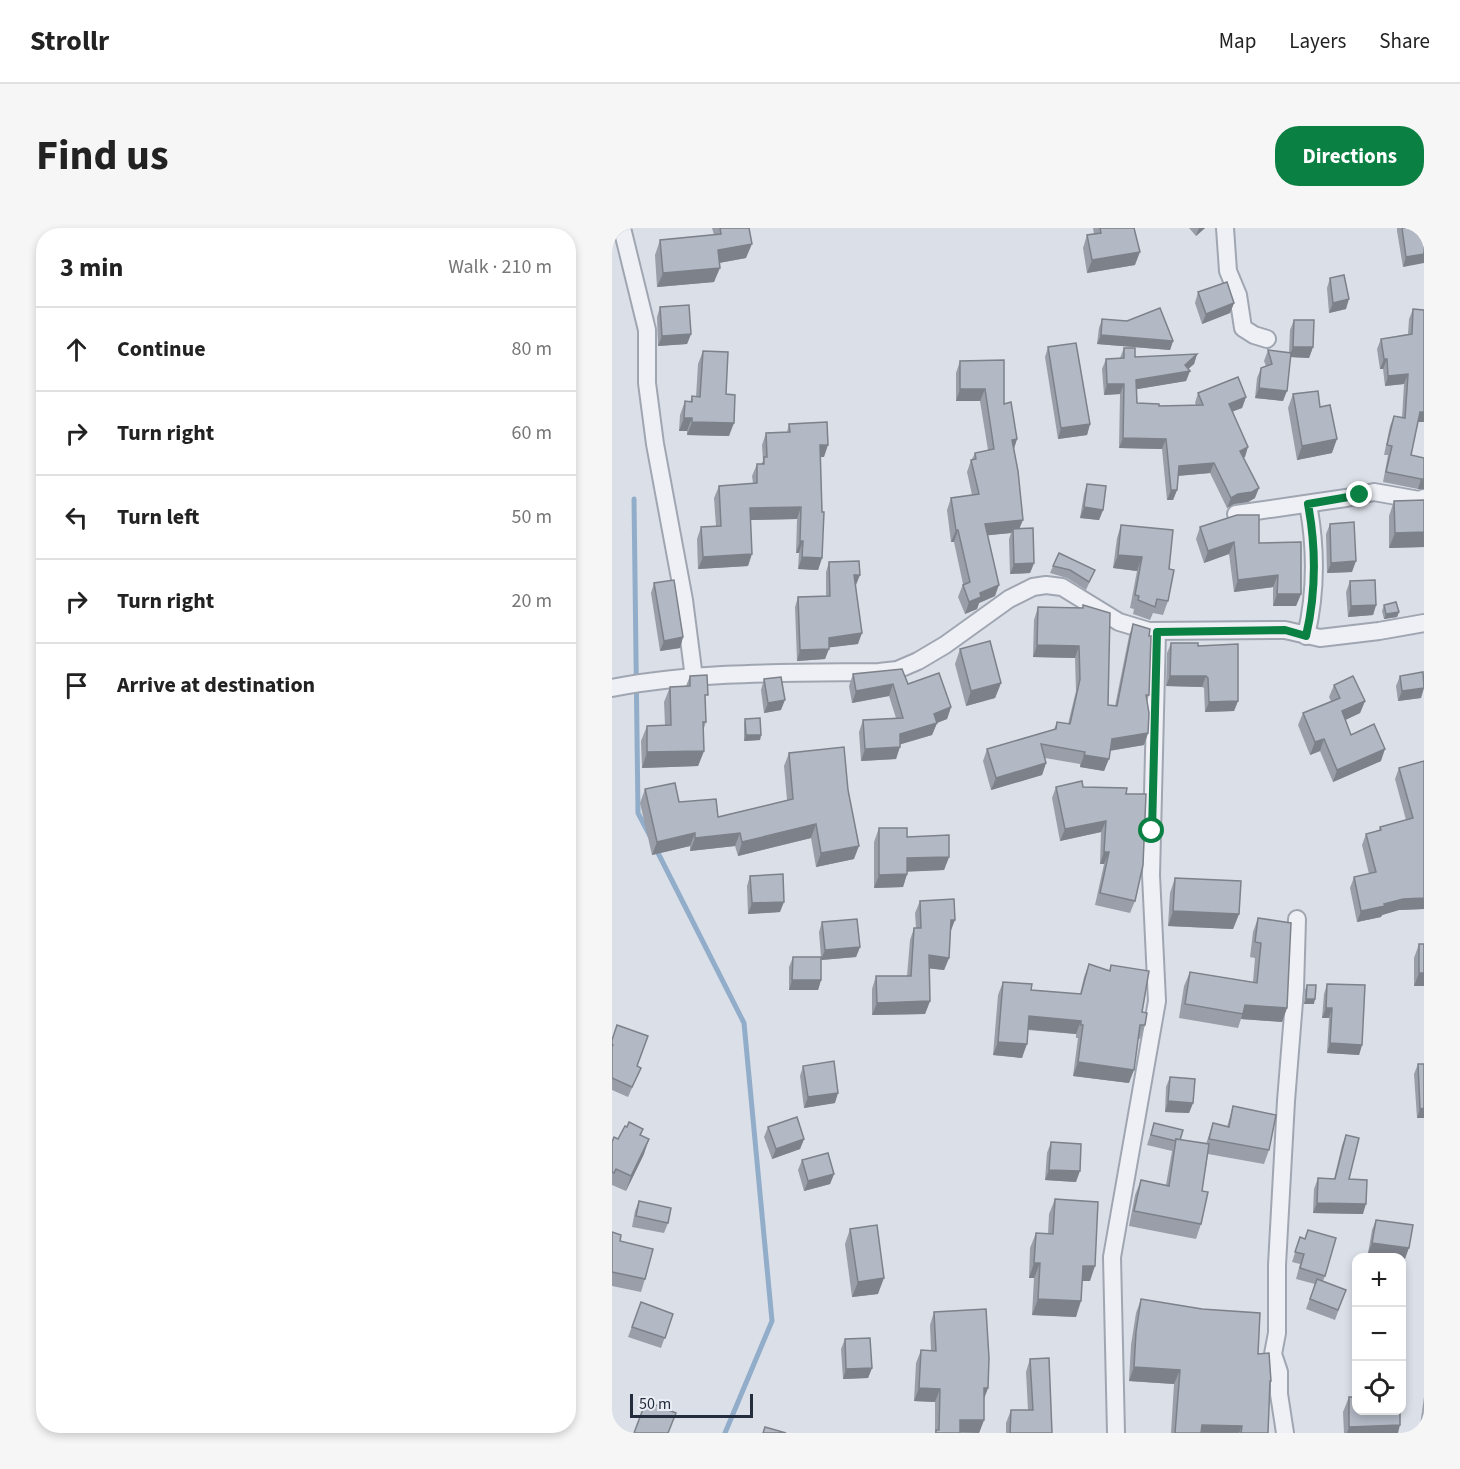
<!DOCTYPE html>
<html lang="en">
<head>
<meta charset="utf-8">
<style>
	:root { --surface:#fff; --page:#f6f6f6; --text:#222; --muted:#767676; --line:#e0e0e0; --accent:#0b8043 }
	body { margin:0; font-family:"Source Sans 3",sans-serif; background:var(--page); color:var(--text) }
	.controls { position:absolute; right:18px; bottom:18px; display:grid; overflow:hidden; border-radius:12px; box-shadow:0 3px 9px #0003 }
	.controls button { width:54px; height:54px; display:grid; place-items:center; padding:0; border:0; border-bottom:2px solid var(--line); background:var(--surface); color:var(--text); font:30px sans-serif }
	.scale { position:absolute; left:18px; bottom:15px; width:123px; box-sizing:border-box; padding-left:6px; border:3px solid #242d3d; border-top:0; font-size:16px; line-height:21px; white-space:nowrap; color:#242d3d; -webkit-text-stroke:4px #eaeef4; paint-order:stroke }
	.stop { position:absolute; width:18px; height:18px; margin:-14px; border:4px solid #0b8043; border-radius:50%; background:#fff }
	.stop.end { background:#0b8043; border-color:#fff; box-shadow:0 2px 6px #0008 }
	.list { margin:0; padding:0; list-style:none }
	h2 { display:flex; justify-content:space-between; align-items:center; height:78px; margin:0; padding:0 24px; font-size:26px }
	h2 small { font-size:20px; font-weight:400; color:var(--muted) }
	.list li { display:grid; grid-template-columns:39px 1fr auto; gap:18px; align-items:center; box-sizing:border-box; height:84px; padding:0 24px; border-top:2px solid var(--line) }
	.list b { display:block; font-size:22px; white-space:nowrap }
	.list em { font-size:20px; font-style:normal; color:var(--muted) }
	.icon { flex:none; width:33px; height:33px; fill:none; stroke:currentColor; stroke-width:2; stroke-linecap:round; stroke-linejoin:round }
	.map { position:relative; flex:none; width:812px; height:1205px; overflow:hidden; border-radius:24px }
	header { display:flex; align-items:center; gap:36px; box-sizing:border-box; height:84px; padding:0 30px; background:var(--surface); border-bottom:2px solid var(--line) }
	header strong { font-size:28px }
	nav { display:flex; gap:33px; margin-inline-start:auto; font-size:21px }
	.intro { display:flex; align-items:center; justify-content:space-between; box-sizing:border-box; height:144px; padding:0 36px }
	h1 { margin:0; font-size:42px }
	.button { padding:15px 27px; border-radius:24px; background:var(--accent); color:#fff; font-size:21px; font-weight:700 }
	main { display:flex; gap:36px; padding:0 36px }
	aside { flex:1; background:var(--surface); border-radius:24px; box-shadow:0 3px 9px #0003 }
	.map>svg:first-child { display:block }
</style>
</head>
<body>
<header>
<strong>Strollr</strong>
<nav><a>Map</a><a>Layers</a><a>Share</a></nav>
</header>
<div class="intro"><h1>Find us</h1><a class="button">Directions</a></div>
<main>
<aside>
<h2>3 min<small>Walk · 210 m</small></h2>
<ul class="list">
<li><svg class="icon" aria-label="ahead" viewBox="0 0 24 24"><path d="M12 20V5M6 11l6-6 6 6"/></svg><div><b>Continue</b></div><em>80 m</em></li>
<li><svg class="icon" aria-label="right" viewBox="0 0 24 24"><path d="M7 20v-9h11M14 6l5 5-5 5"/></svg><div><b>Turn right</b></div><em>60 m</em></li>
<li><svg class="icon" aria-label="left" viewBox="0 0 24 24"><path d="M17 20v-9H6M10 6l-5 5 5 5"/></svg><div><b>Turn left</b></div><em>50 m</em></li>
<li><svg class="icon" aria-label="right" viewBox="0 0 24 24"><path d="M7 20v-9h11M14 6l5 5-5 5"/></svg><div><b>Turn right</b></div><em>20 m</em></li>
<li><svg class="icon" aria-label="arrive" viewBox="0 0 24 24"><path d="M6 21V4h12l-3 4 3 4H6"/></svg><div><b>Arrive at destination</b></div></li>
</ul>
</aside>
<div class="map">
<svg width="812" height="1205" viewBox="0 0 812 1205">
	<rect width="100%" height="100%" fill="#dbdfe7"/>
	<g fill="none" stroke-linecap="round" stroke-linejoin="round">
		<g stroke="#92adca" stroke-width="5">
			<polyline points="22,271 26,585 38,608"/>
			<polyline points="43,619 132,795 160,1093 113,1205"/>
		</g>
		<defs>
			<g id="street">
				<polyline points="10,0 35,102 35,155 43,216 72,372 82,450"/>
				<polyline points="613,0 616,43 626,67 631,100 642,107 655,111"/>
				<polyline points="624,286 734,270 762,264 807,272 812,270"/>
				<path d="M694,408C704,365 704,319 696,276"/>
				<path d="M0,460C87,443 178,445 267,444L285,442L306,433L333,417L397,371L421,359L434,357L450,359L507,394L537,403L673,402L708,410L767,403L812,395"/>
				<polyline points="504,1205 500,1029 545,773 539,647 545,404"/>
				<polyline points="673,1205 667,1166 667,1144 661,1126 665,1105 665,1037 674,873 683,761 685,691"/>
			</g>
		</defs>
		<use href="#street" stroke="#a0a6b1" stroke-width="20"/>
		<use href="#street" stroke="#eef0f5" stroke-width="16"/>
	</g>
	<g fill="#999ea9">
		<polygon points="100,0 137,0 134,30 107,35 102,54 45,59 43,27 48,12 102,7"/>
		<polygon points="481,0 522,0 523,37 475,45 471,20 475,7 482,6"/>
		<polygon points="577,0 593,0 584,8"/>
		<polygon points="785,0 812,0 791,39 785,3"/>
		<polygon points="718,50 734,81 717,85 715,60"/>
		<polygon points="586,64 622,75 618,85 590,96 583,75"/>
		<polygon points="48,79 79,106 75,116 46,118 45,89"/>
		<polygon points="801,81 806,194 799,227 812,230 812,261 806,261 771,254 776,227 772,227 778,198 782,188 790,190 792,156 773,158 771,141 768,141 765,121 769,111 796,106 797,91"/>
		<polygon points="490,91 561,113 558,122 485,116 487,100"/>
		<polygon points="682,92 701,119 697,130 679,129 671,173 643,170 645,150 649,140 654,138 652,133 656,122 677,125 678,102"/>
		<polygon points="436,119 478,196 475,207 446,211 433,129"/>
		<polygon points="512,120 523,129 585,126 582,136 576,141 578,143 574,153 525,161 525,175 547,178 584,177 583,175 586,165 634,169 630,180 621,183 633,229 632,229 643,270 636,274 622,276 615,280 598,245 566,248 565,262 561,272 555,272 550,221 507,220 508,166 492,167 490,141 494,131 508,130"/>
		<polygon points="91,123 114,166 117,208 75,207 75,203 67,203 68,187 73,173 78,174 80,168 84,169 86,136"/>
		<polygon points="348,133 392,176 405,211 402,221 408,300 422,335 418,345 398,346 397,311 399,305 376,307 383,368 367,375 365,381 353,386 346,369 351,356 342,314 339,314 335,282 339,270 360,267 355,244 359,232 360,231 363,225 376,222 368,173 344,173 344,145"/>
		<polygon points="681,166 708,179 720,225 685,232 676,180"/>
		<polygon points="177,196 212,229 208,229 210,330 206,342 186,341 187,325 184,325 185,291 139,292 136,338 86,341 85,311 89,299 104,298 102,270 107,258 141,255 140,248 145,236 149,236 151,233 150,217 154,205 175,204"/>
		<polygon points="475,256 491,282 487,292 468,290 472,266"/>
		<polygon points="812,272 812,319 777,320 777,288 782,273"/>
		<polygon points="718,296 740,344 715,345 714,306"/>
		<polygon points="509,297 557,341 556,373 551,387 541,385 538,392 521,386 522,381 518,380 525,343 501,340 505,310"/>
		<polygon points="588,299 647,315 689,366 684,378 661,378 661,359 622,364 617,326 592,335 584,311"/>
		<polygon points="217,334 244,357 246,416 217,419 213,431 185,433 183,379 186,369 214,368 214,344"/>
		<polygon points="441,338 483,342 474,362 455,350 438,345"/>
		<polygon points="738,353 764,377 761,387 736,389 734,364"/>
		<polygon points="42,355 71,409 68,420 48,423 39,365"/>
		<polygon points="772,377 787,384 785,389 772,391 770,383"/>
		<polygon points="426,379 470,380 496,477 503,478 517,408 521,396 537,408 537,467 535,473 536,505 532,517 498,523 492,543 468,539 468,536 433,530 434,535 430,547 379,562 371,533 375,521 442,501 445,494 456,496 464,463 463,430 421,429 422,392"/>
		<polygon points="559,415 586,418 626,473 622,483 593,484 592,460 590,459 554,458 555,425"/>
		<polygon points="348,421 389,455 383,470 354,478 343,436"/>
		<polygon points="241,446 296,456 339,479 335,491 325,495 320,507 288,516 284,531 249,533 247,504 251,492 284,490 277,468 240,475 237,458"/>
		<polygon points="78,448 93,474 94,494 92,500 92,523 86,538 30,540 29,513 35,498 53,497 52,474 58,459 74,458"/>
		<polygon points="788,448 809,470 786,473 784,458"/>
		<polygon points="152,451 169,482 152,485 149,462"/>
		<polygon points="722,457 753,473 748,485 733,492 739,507 769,533 721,554 708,523 698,527 686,497 691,485 719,473 717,469"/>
		<polygon points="133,491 149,507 148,512 132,513 132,496"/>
		<polygon points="177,525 242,631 204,639 199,610 126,628 123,618 78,623 78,618 40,627 28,575 33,561 106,589 175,572 172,538"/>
		<polygon points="812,533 812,681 787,682 770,687 769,689 745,694 738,660 742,649 757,646 750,617 754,606 767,602 768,599 794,592 783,551 787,540"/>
		<polygon points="444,559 471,559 514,566 523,673 518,685 483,677 492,636 488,636 489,604 448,613 440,570"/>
		<polygon points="267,600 295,609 337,629 332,642 295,643 295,646 291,659 262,660 262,614"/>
		<polygon points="138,648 168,684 136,686 135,658"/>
		<polygon points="563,650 627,686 621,701 556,698 558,665"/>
		<polygon points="308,673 338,704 337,730 332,742 317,740 318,773 313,786 260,787 260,761 264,748 295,748 298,712 302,700 304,700 303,685"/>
		<polygon points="646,690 675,780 670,794 629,791 626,800 567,790 572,758 578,744 641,754 643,730 638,729 641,704"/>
		<polygon points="210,694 248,719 244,729 209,732 209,752 206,762 177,762 177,739 181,729 209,729 207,704"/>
		<polygon points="807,716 812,716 812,758 802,758 802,730"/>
		<polygon points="477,736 497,743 499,737 530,784 533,797 528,811 526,811 517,855 461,848 466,810 464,810 464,806 416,802 410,830 381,827 386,767 391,754 419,762 468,766 472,749"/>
		<polygon points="715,756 750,817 747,827 715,825 717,790 710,790 712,766"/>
		<polygon points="695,757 702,776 692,776 693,762"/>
		<polygon points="0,811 25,838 29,840 16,869 0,862"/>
		<polygon points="806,836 812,890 805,890 802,846"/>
		<polygon points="191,838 223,875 192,880 188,848"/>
		<polygon points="558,849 581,875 577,885 553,884 554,859"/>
		<polygon points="621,878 657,922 652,936 596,926 590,963 589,996 584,1011 517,998 523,967 529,952 554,957 560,923 535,917 542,895 568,912 594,916 601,895 615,899"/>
		<polygon points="15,899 31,901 29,907 32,926 14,963 0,957 0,914 6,911"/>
		<polygon points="156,899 192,911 188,921 160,931 152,909"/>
		<polygon points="734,907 737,951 751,986 701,985 702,961 706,950 722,951 730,917"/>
		<polygon points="439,914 464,954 433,952 435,925"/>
		<polygon points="190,932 222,946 218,956 192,963 186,942"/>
		<polygon points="443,971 478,1053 470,1053 464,1089 420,1087 422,1050 417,1050 418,1020 424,1005 436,1006 437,986"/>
		<polygon points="27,973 56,995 52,1005 20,999 23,983"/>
		<polygon points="764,992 793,1031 756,1025 760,1002"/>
		<polygon points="238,1001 266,1066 240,1069 233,1016"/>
		<polygon points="696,1002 713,1048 711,1053 734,1062 723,1092 694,1081 703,1056 684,1051 688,1036 680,1034 688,1009 693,1011"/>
		<polygon points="0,1004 8,1013 33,1051 29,1064 0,1058"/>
		<polygon points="529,1071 646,1126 659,1153 657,1158 656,1205 559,1205 562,1156 517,1153 519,1117 524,1085"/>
		<polygon points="29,1074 61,1086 49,1120 16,1109"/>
		<polygon points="322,1084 376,1160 372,1171 372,1192 367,1205 323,1205 323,1174 302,1173 304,1135 309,1122 319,1122 318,1097"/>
		<polygon points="233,1111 260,1140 256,1150 231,1151 229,1121"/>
		<polygon points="418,1131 440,1205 394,1205 394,1195 399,1182 416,1182 414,1144"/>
		<polygon points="737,1169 786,1205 732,1205 731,1184"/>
		<polygon points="812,1169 812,1199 808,1198"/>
	</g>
	<g fill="#7d8189">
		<polygon points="587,0 593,0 584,8"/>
		<polygon points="140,16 134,30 101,36 106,22"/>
		<polygon points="528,24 523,37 475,45 480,32"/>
		<polygon points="812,26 812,35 791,39 794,29"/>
		<polygon points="108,40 102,54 45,59 51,45"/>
		<polygon points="737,71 734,81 717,85 721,75"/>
		<polygon points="622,75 618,85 590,96 594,86"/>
		<polygon points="79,106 75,116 46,118 50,108"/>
		<polygon points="489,107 561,113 558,122 485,116"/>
		<polygon points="681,119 701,119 697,130 677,129"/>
		<polygon points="585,126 582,136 574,143 578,143 574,153 520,162 524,152 573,137"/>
		<polygon points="772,131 775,131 771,141 768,141"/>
		<polygon points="796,146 792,156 773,158 776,148"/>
		<polygon points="495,156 512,156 508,166 492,167"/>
		<polygon points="647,160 675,163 671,173 643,170"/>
		<polygon points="348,161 373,161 368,173 344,173"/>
		<polygon points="634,169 630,180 614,186 617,176"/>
		<polygon points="808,184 812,184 812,194 804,194"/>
		<polygon points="72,190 80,190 75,203 67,203"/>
		<polygon points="80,194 122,195 117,208 75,207"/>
		<polygon points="478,196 475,207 446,211 449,200"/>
		<polygon points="511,210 554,211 550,221 507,220"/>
		<polygon points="405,211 401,223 400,212"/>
		<polygon points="725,211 720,225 685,232 690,218"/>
		<polygon points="208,217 216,217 212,229 204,229"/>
		<polygon points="636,219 633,229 625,233 628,223"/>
		<polygon points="602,235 598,245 564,248 567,238"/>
		<polygon points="809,251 812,251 812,261 806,261"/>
		<polygon points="647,260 643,270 636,274 622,276 615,280 619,270 626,266"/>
		<polygon points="559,262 565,262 561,272 555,272"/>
		<polygon points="189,279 185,291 134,292 138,280"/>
		<polygon points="472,279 491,282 487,292 468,290"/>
		<polygon points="411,292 406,304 401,301 399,305 369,308 373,296"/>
		<polygon points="344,302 346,302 342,314 339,314"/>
		<polygon points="812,304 812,319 777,320 783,305"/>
		<polygon points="188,313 191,313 187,325 184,325"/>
		<polygon points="622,314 617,326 592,335 596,323"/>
		<polygon points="140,326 136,338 86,341 91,329"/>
		<polygon points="506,327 530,329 525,343 501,340"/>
		<polygon points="190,329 210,330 206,342 186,341"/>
		<polygon points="744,333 740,344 715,345 719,335"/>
		<polygon points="422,335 418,345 398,346 402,336"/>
		<polygon points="242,347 248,347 244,357 238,357"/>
		<polygon points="666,347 661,359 622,364 626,352"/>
		<polygon points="387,357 383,368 367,375 365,381 353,386 357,374 368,365"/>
		<polygon points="665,366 689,366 684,378 661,378"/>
		<polygon points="764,377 761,387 736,389 739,378"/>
		<polygon points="787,384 785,389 772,391 774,386"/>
		<polygon points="250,405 246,416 213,420 217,410"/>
		<polygon points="71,409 68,420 48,423 52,413"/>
		<polygon points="425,417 467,418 463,430 421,429"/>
		<polygon points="217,421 213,431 185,433 188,422"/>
		<polygon points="558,448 594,448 590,459 554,458"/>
		<polygon points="389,455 383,470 354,478 359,463"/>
		<polygon points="281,456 277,468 240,475 244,463"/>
		<polygon points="812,460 809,470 786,473 790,463"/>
		<polygon points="173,472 169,482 152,485 156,475"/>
		<polygon points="626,473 622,483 593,484 597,474"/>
		<polygon points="753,473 748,485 725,496 730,483"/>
		<polygon points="339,479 335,491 322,496 325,495 320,507 283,518 288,506 322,486"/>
		<polygon points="536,505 532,517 495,523 500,511"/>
		<polygon points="134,507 149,507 148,512 132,513"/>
		<polygon points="712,511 708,523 698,527 703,514"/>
		<polygon points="288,519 284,531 249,533 253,521"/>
		<polygon points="773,521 769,533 721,554 725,542"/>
		<polygon points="92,523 86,538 30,540 35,524"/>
		<polygon points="472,527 497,531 492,543 468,539"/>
		<polygon points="434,535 430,547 379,562 384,550"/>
		<polygon points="494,593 489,604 448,613 453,601"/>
		<polygon points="204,596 199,610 126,628 130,614"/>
		<polygon points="83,605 78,618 40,627 45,614"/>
		<polygon points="128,605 123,618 78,623 83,610"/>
		<polygon points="247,618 242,631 204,639 209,625"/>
		<polygon points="492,624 497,624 492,636 488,636"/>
		<polygon points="337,629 332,642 290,644 295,630"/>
		<polygon points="295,646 291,659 262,660 267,647"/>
		<polygon points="812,670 812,681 787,682 770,687 769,689 745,694 749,683 791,671"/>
		<polygon points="172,674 168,684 136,686 140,675"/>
		<polygon points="561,683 627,686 621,701 556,698"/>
		<polygon points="339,692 343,692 338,705"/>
		<polygon points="248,719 244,729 209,732 213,722"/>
		<polygon points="317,727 337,730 332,742 313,740"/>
		<polygon points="807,745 812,745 812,758 802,758"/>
		<polygon points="180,752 209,752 206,762 177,762"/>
		<polygon points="694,771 703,771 702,776 692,776"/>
		<polygon points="318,773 313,786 260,787 265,775"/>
		<polygon points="633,777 675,780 670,794 629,791"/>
		<polygon points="714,780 720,780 717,790 710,790"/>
		<polygon points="417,788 469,793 464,806 412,801"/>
		<polygon points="386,814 415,816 410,830 381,827"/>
		<polygon points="718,815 750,817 747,827 715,825"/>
		<polygon points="466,834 522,842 517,855 461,848"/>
		<polygon points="226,865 223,875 192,880 196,869"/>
		<polygon points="556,873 581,875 577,885 553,884"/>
		<polygon points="812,880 812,890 805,890 808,881"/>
		<polygon points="37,911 32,926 14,963 19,948"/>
		<polygon points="192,911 188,921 160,931 164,921"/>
		<polygon points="437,942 468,943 464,954 433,952"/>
		<polygon points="222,946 218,956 192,963 196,953"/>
		<polygon points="705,975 754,976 751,986 701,985"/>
		<polygon points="760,1015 797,1020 793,1031 756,1025"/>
		<polygon points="422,1035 428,1035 422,1050 417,1050"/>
		<polygon points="471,1038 483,1038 478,1053 465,1053"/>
		<polygon points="272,1050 266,1066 240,1069 246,1054"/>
		<polygon points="426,1071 469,1073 464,1089 420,1087"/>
		<polygon points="522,1139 568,1142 562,1156 517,1153"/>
		<polygon points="260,1140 256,1150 231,1151 234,1141"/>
		<polygon points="307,1160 328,1161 323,1174 302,1173"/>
		<polygon points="372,1160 376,1160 371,1173"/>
		<polygon points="812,1187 812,1199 808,1198"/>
		<polygon points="348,1192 372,1192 367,1205 344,1204"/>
		<polygon points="590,1197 630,1198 627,1205 587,1205"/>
		<polygon points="788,1197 786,1205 735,1205 737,1199"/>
	</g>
	<g fill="#b2b8c4" stroke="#7d8189" stroke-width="1.5">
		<polygon points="108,0 137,0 140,16 106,22 108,40 51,45 48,12 109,6"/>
		<polygon points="488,0 522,0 528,24 480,32 475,7 489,5"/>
		<polygon points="790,0 812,0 812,26 794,29"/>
		<polygon points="732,47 737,71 721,75 718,50"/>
		<polygon points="615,54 622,75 594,86 586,64"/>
		<polygon points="77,77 79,106 50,108 48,79"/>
		<polygon points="548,80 561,113 489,107 490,91 515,93"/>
		<polygon points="801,81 812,82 812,184 808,184 799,227 812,230 812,251 809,251 774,244 780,218 775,217 782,188 793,190 796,146 776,148 775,131 772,131 769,111 800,106"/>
		<polygon points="682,92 702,92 701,119 681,119"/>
		<polygon points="464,115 478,196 449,200 436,119"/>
		<polygon points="512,120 523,120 523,129 585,126 573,137 578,143 524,152 525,175 547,176 547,178 591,177 586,165 626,149 634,169 617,176 636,219 628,223 647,260 640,264 626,266 619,270 602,235 567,238 565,262 559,262 554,211 511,210 512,156 495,156 494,131 512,130"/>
		<polygon points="656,122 679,125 675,163 647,160 649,140 660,136"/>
		<polygon points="91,123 116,124 114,166 123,167 122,195 80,194 80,190 72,190 73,173 80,174 80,168 88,169"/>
		<polygon points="392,132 392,176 399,174 405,211 400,212 406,243 411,292 373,296 387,357 368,365 369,369 357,374 351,357 358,354 346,302 344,302 339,270 367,266 359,232 364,231 363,225 382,221 373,161 348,161 348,133"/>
		<polygon points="706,163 708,179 718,177 725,211 690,218 681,166"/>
		<polygon points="215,194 216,217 208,217 210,284 212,284 210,330 190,329 191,313 188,313 189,279 138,280 140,326 91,329 89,299 109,298 107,258 145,255 145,236 152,236 152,229 155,229 154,205 178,204 177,196"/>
		<polygon points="475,256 494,258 491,282 472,279"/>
		<polygon points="812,272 812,304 783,305 782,273"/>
		<polygon points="625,287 647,287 647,315 689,314 689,366 665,366 666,347 626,352 622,314 596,323 588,299"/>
		<polygon points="742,294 744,333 719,335 718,296"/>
		<polygon points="509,297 561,302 557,341 562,342 556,373 545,371 543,379 526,372 527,368 523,367 530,329 506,327"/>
		<polygon points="421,300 422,335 402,336 401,301"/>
		<polygon points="447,325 483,342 477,354 458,342 441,338"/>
		<polygon points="247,333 248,347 242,347 250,405 217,410 217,421 188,422 186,369 218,368 217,334"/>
		<polygon points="62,352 71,409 52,413 42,355"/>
		<polygon points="763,352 764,377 739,378 738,353"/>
		<polygon points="784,374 787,384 774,386 772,377"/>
		<polygon points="471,377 498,385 496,477 505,478 521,396 538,401 537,408 539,408 537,467 534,467 537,485 536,505 500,511 497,531 472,527 473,524 429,516 434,535 384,550 375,521 444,501 445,494 458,496 468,451 467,418 425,417 426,379 471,380"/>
		<polygon points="378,413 389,455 359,463 348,421"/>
		<polygon points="559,415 586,415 586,418 626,416 626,473 597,474 596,450 594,448 558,448"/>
		<polygon points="290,441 296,456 327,445 339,479 322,486 325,495 288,506 288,519 253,521 251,492 291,490 281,456 244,463 241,446"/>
		<polygon points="811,444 812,460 790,463 788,448"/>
		<polygon points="95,447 96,467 93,467 94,494 91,494 92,523 35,524 35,498 59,497 58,459 78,458 78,448"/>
		<polygon points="741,448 753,473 730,483 739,507 762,496 773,521 725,542 712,511 703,514 691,485 728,470 722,457"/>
		<polygon points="169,449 173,472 156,475 152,451"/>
		<polygon points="148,490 149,507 134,507 133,491"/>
		<polygon points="232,519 236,562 247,618 209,625 204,596 130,614 128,605 83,610 83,605 45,614 33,561 63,555 67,574 104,571 106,589 181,571 177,525"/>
		<polygon points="812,533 812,670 791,671 772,676 773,678 749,683 742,649 764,644 754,606 769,602 768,599 801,590 787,540"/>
		<polygon points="470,553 471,559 515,560 514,566 534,566 531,637 523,673 488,665 497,624 492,624 494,593 453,601 444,559"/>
		<polygon points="267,600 295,600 295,609 337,607 337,629 295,630 295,646 267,647"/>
		<polygon points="171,646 172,674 140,675 138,648"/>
		<polygon points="563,650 629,653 627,686 561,683"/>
		<polygon points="342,671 343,692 339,692 337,730 317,727 318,773 265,775 264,748 299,748 302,700 309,700 308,673"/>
		<polygon points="646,690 679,695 675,780 633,777 631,786 573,776 578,744 645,755 649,715 643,714"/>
		<polygon points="245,691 248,719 213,722 210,694"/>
		<rect x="807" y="716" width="5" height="29"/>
		<polygon points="181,729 209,729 209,752 180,752"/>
		<polygon points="477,736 498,743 499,737 537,743 530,784 535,785 533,797 528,797 522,842 466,834 471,797 469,797 469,793 417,788 415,816 386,814 391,754 420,756 419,762 469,766"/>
		<polygon points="715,756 753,757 750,817 718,815 720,780 714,780"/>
		<polygon points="695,757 704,757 703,771 694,771"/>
		<polygon points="5,797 36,808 25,838 29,840 20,859 0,850 0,819 1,817 0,816 0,812"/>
		<polygon points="222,833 226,865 196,869 191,838"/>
		<polygon points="806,836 812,836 812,880 808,881"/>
		<polygon points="558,849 583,851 581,875 556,873"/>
		<polygon points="621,878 664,887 657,922 597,911 601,895 617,899"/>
		<polygon points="185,889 192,911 164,921 156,899"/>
		<polygon points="17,894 31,901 28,907 37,911 19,948 4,941 2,945 0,944 0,914 2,909 6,911 13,898 15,899"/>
		<polygon points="542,895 571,902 568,912 564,911 564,913 539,907"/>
		<polygon points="734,907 747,910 737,951 755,952 754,976 705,975 706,950 723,951"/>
		<polygon points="564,911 597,916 590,963 596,964 589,996 522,983 529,952 557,958"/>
		<polygon points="439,914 469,916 468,943 437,942"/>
		<polygon points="216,925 222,946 196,953 190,932"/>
		<polygon points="443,971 486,974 483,1038 471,1038 469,1073 426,1071 428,1035 422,1035 424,1005 441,1006"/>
		<polygon points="27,973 59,980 56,995 24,988"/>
		<polygon points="764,992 801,997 797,1020 760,1015"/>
		<polygon points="265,997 272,1050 246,1054 238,1001"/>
		<polygon points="696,1002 724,1010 713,1048 688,1040 692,1026 683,1024 688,1009 693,1011"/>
		<polygon points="0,1004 9,1007 8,1013 41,1021 33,1051 0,1044"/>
		<polygon points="705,1051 734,1062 726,1082 698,1071"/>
		<polygon points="529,1071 590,1081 648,1085 646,1126 657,1125 659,1153 658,1153 656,1205 629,1205 630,1198 590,1197 589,1205 563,1205 568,1142 522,1139 524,1104"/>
		<polygon points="29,1074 61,1086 53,1110 20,1099"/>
		<polygon points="374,1081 377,1130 376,1160 372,1160 372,1192 348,1192 348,1205 324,1205 324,1202 327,1202 328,1161 307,1160 309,1122 324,1123 322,1084"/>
		<polygon points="258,1110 260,1140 234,1141 233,1111"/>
		<polygon points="437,1130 440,1205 398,1205 399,1182 421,1182 418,1131"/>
		<polygon points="737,1169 744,1169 744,1182 788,1182 788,1197 737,1199"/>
		<polygon points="34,1173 64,1185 56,1205 22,1205"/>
		<polygon points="153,1199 174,1205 151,1205"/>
	</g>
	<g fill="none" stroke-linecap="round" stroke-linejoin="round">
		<path stroke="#0b8043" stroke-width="8" d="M540,603L545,404L673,402L694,408C704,365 704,319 696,276L748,267"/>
	</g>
</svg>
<div class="controls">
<button>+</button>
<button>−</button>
<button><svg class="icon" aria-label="locate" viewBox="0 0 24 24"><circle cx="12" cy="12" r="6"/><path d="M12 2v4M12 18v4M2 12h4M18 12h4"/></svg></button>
</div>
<div class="scale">50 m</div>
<div class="stop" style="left:540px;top:603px"></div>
<div class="stop end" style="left:748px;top:267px"></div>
</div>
</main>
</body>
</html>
